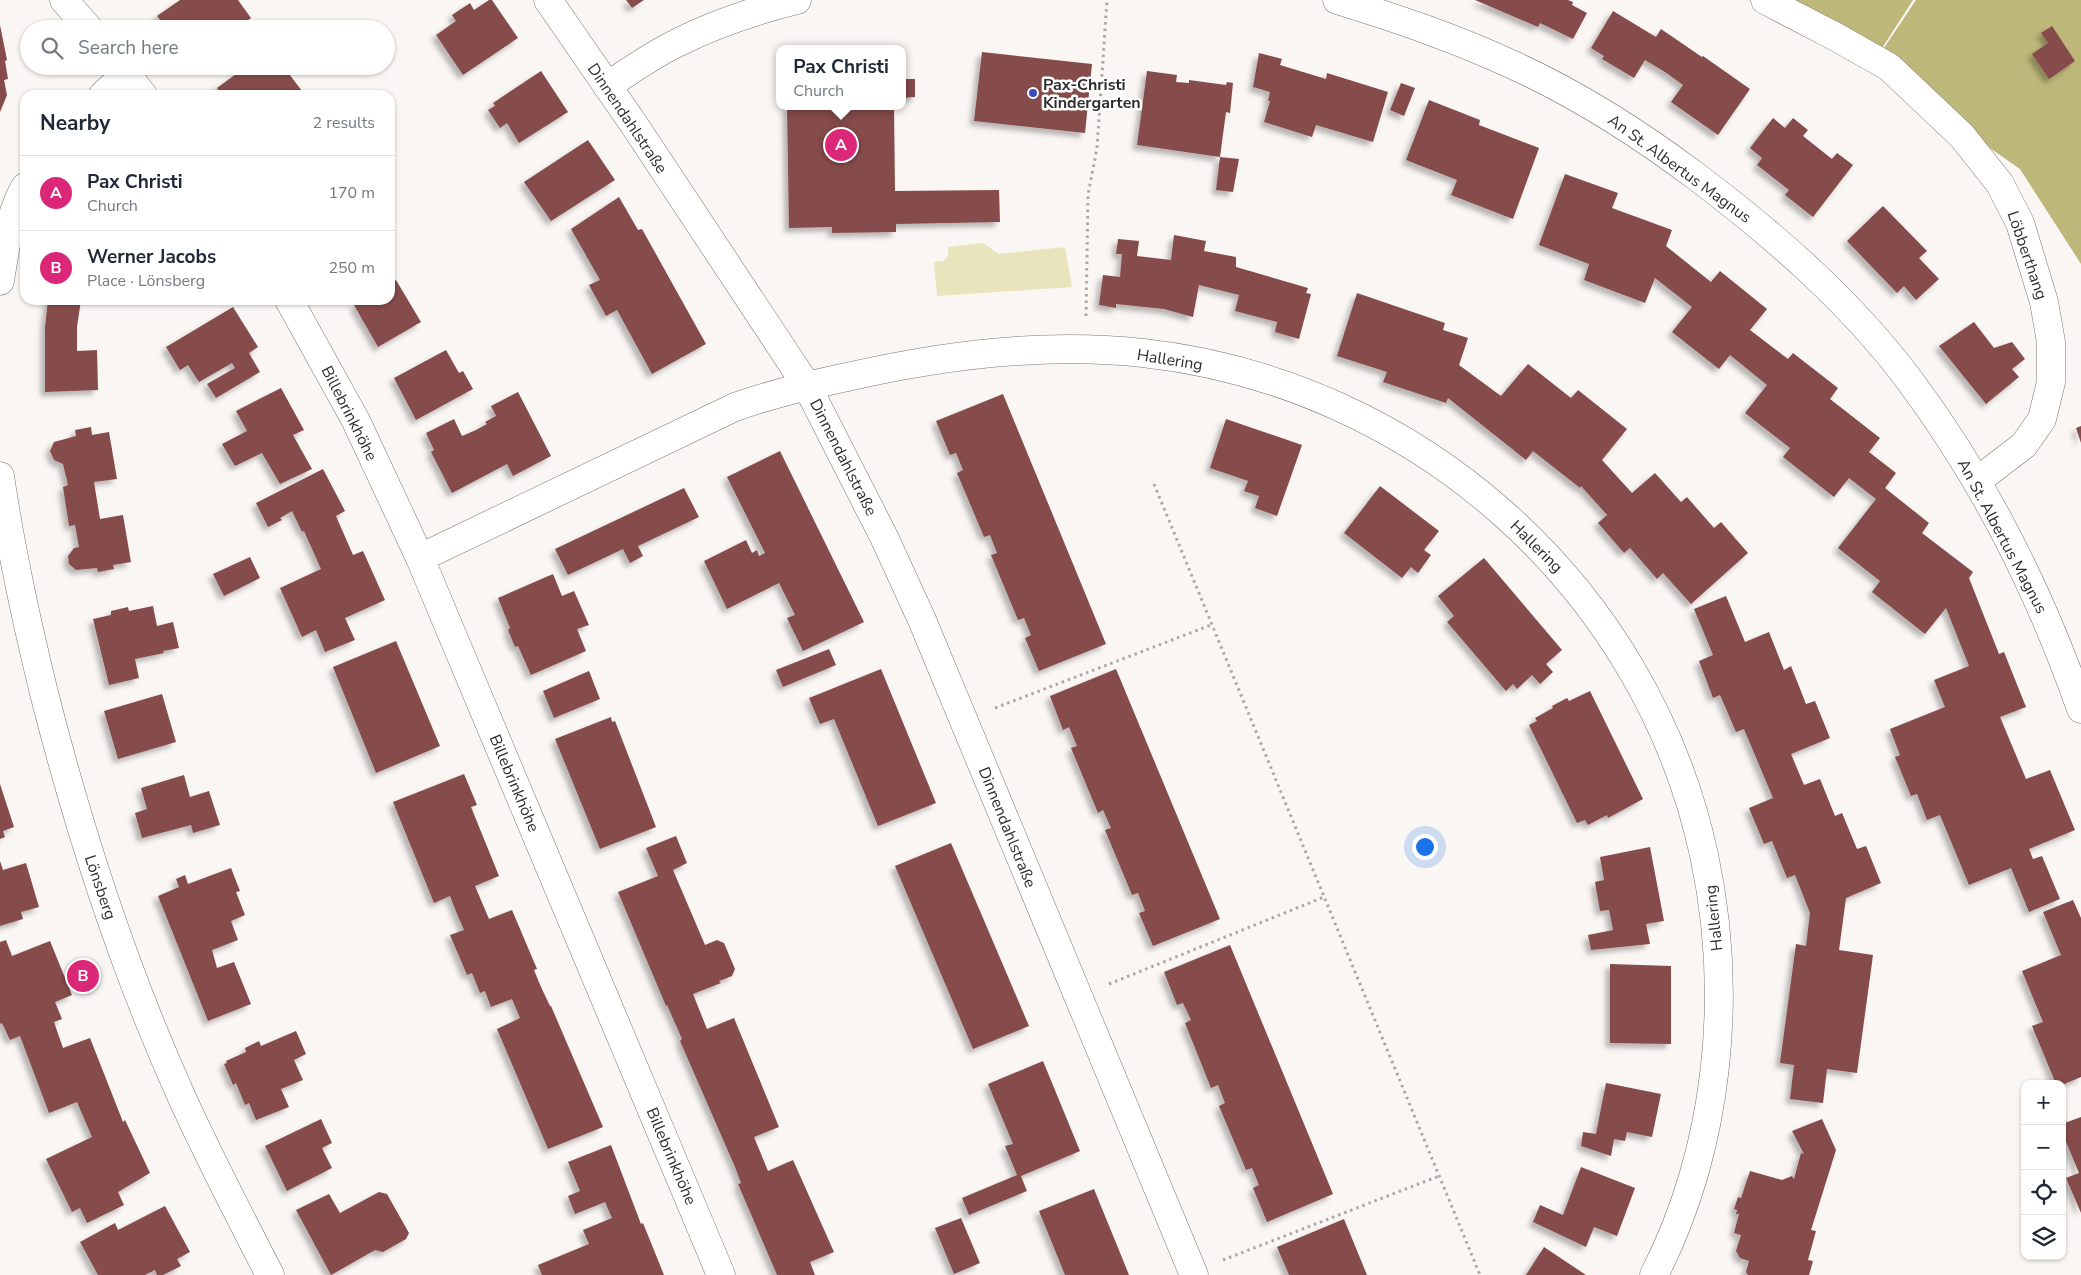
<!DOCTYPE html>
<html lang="en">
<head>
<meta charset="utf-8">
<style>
	:root { --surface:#fff; --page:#f6f6f7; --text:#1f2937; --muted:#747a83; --line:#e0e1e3; --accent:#db2777 }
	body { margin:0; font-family:"Nunito Sans",sans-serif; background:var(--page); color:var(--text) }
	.controls { position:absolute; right:15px; bottom:15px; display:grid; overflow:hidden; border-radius:10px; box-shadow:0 1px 4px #0004 }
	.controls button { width:45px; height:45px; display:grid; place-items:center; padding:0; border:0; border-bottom:1px solid var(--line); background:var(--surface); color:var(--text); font:25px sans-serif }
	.you { position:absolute; left:1424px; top:846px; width:18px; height:18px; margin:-12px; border:4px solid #fff; border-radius:50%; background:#1a73e8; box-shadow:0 0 0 8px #1a73e833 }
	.badge { display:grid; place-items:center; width:32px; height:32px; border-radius:50%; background:var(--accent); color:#fff; font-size:16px; font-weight:700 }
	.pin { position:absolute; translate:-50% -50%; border:2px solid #fff; box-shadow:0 1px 5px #0006 }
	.popup { position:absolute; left:776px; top:45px; width:130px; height:65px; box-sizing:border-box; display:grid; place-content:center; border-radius:10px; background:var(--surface); filter:drop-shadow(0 1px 4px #0005); font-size:16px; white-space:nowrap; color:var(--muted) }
	.popup b { font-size:19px; color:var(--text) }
	.popup::after { content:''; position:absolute; left:50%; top:100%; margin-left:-10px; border:10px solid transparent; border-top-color:var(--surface) }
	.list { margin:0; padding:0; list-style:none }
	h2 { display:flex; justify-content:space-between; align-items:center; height:65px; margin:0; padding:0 20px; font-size:21px }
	h2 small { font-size:16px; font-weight:400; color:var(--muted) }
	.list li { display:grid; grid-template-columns:32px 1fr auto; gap:15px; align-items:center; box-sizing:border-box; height:75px; padding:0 20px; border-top:1px solid var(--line) }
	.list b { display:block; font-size:19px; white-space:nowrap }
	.list p { margin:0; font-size:16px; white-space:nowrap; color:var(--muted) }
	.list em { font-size:16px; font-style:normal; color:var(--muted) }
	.icon { flex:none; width:28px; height:28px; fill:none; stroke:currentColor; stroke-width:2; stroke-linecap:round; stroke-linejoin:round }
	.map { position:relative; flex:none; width:2081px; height:1275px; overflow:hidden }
	.search { position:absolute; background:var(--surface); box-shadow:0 1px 4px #0004; left:20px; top:20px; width:375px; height:55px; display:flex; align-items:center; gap:12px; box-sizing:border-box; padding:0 18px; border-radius:28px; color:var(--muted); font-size:19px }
	.panel { position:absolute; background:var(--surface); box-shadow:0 1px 4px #0004; left:20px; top:90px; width:375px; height:215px; border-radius:15px }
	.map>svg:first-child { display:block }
</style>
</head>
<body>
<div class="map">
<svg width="2081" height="1275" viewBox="0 0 2081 1275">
	<defs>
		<filter id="shadow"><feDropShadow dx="-4.5" dy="4.5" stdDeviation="2.5" flood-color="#0004"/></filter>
	</defs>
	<rect width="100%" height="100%" fill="#faf6f4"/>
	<polygon fill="#e8e4bc" points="983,243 999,254 1065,247 1072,287 937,296 934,262 944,261 948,256 948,247"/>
	<g fill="#bdb77a">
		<polygon points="1751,0 1913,0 1870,67"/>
		<polygon points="1916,0 2081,0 2081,264 2020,169 1872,66"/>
	</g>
	<g fill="#864b4b" filter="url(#shadow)">
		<polygon points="180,0 238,0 251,18 243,24 245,27 242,29 167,29 157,16"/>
		<polygon points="489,0 492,0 518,38 463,75 436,35 456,21 452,15 470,3 474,10"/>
		<polygon points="626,0 644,0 632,8"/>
		<polygon points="1475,0 1568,0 1573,2 1572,5 1587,13 1573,39 1540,23 1538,27"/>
		<polygon points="1613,11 1656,37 1661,29 1702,57 1703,56 1750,89 1718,135 1671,102 1683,85 1665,72 1645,60 1634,78 1602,59 1604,56 1591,48"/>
		<polygon points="0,25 7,60 5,61 8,79 4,80 7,95 0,112"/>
		<polygon points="2052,26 2075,61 2049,79 2032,54 2048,43 2041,33"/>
		<polygon points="982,52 1092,64 1085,133 974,121"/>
		<polygon points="1259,53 1282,59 1280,65 1326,79 1327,73 1388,92 1373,142 1316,125 1312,137 1264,122 1270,101 1268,101 1270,92 1253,87"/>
		<polygon points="247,66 283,66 302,91 297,95 222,95 217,88"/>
		<polygon points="541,71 568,112 519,143 507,123 500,128 488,110 495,106 493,103"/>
		<polygon points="1147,71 1177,75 1176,82 1189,83 1189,80 1226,85 1227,82 1233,83 1230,113 1226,112 1220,157 1137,145"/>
		<polygon points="902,79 915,79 915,97 902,98"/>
		<polygon points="1401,83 1415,88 1404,116 1390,110"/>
		<polygon points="1429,100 1480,120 1479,125 1539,148 1513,219 1451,195 1457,180 1406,160"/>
		<polygon points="787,106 894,106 895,191 999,190 1000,222 896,224 896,232 832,233 832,227 789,228"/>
		<polygon points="1773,118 1785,128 1793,118 1808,130 1803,136 1832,159 1837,153 1853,165 1813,217 1785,195 1789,190 1757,165 1762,158 1750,148"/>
		<polygon points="588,140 615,180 551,221 524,182"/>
		<polygon points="1220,157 1239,159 1233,192 1216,190"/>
		<polygon points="1565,174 1618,193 1612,208 1672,230 1666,246 1711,282 1720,271 1767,309 1750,330 1788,359 1793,353 1838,388 1830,399 1880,438 1869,452 1896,473 1885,488 1929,523 1922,533 1973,572 1969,578 1999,654 2004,652 2026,707 2000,717 2026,779 2050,770 2075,830 2029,849 2033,859 2042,856 2060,899 2029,912 2011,868 1969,885 1940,815 1927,820 1917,794 1911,796 1895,757 1900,755 1890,729 1945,707 1934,680 1969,666 1946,608 1925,634 1872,592 1880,581 1838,548 1876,499 1849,478 1834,497 1783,457 1790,448 1745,413 1767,385 1730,355 1719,369 1672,332 1692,307 1655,278 1645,303 1584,280 1589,264 1539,245"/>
		<polygon points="619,197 638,230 642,229 706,344 652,374 617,310 606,316 589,285 600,280 571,229"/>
		<polygon points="1883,206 1927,251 1919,258 1939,279 1916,300 1904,286 1897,293 1847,241"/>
		<polygon points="1174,235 1206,241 1204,251 1236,257 1236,267 1308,288 1306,293 1311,294 1299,339 1275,332 1277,322 1235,311 1239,295 1199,285 1193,317 1164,309 1116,304 1116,308 1099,305 1103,275 1120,277 1122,254 1116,254 1118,239 1139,241 1137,256 1171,260"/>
		<polygon points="396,280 421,322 378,347 354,305 363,300 390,300 390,284"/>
		<polygon points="1357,293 1445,323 1443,330 1468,338 1459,365 1501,396 1528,364 1571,398 1578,390 1627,429 1602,460 1632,493 1655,473 1681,502 1687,497 1714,528 1721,522 1748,553 1691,604 1663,573 1657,579 1630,548 1624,553 1598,523 1607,515 1581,486 1580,488 1533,451 1526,460 1448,398 1446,403 1383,382 1387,372 1337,356"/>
		<polygon points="48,300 81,300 77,327 77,351 97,350 98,390 45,392 45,327"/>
		<polygon points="233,307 258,347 249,353 260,372 216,398 207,384 235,368 232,363 199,382 188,365 180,370 166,347"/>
		<polygon points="1974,322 1994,348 2012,342 2025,359 2012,369 2019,377 1986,404 1939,346"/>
		<polygon points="446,350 459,373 463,371 473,389 416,420 394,378"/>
		<polygon points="281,388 304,430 293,435 312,469 280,484 262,453 235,466 222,444 247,431 236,411"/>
		<polygon points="518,392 551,456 513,476 507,464 452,493 431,452 434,450 426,433 454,419 462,436 476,430 487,424 485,422 496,416 491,406"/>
		<polygon points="1003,394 1106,644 1039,671 1025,638 1031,635 1024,618 1018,620 991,555 997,553 990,535 984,537 957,473 963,470 956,453 950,455 936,421"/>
		<polygon points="1226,419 1302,445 1277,516 1255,508 1259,496 1244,491 1248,481 1210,468"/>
		<polygon points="2081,426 2081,443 2076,428"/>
		<polygon points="91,427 92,435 109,432 117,479 94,482 100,519 123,515 131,562 113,565 114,569 98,572 97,568 76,570 69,564 68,556 74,548 79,547 75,525 69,526 63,487 68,485 63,464 54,460 50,451 54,442 76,436 75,430"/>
		<polygon points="780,451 864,622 803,651 787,618 795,615 779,583 727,609 704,561 746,540 752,553 757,550 759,556 765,553 727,477"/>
		<polygon points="323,469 345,511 336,516 353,555 363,551 385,600 345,618 355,640 325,652 316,630 302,637 280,588 321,569 304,531 302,532 292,511 280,518 282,520 268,527 256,503"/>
		<polygon points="1380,486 1439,531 1424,550 1431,555 1418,573 1411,567 1402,578 1344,533"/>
		<polygon points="684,488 699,517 638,546 643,556 630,563 623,549 568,575 555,549"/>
		<polygon points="250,557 260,578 224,596 213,574"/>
		<polygon points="1484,558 1562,650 1546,664 1553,672 1540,684 1532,675 1517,689 1513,684 1506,691 1447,622 1454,616 1438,596"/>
		<polygon points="553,574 562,596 574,591 589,625 577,629 586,651 531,675 518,646 515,647 508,630 510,628 498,598"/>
		<polygon points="1726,596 1745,642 1769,632 1784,670 1791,666 1806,704 1815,701 1830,738 1791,754 1804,785 1820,779 1835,816 1842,813 1857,849 1866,846 1881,883 1846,898 1839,950 1873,955 1857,1073 1827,1069 1823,1103 1790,1099 1794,1065 1780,1063 1796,944 1806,946 1810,913 1795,875 1787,878 1772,841 1764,844 1749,808 1773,798 1744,729 1736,732 1720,695 1713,698 1699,661 1713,655 1694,609"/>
		<polygon points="153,606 157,626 173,622 179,648 163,651 164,653 135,659 139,678 109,685 93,619 111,615 111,611 128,607 129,611"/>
		<polygon points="396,641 440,746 376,773 333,667"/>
		<polygon points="829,649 836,665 783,687 776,670"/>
		<polygon points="881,669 936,803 878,826 834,719 820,724 809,698"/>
		<polygon points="1116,669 1220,919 1153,946 1139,913 1145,911 1138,893 1132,895 1105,830 1111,828 1103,810 1098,813 1071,748 1077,746 1069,727 1063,730 1050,696"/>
		<polygon points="589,671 600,699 554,718 543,691"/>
		<polygon points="1590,691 1643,799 1608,818 1607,815 1588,825 1585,820 1577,823 1529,725 1537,721 1535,718 1553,708 1552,706 1567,698 1569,701"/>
		<polygon points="162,694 176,742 118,759 104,711"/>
		<polygon points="611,717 612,722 615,721 656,827 600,849 555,739"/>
		<polygon points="464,774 477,805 471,807 499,876 475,886 489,919 512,910 537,969 534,970 541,987 550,1006 551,1006 603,1127 548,1149 497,1029 520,1018 512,999 491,1007 485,991 480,993 472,973 467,975 450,935 464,930 457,914 450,896 434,903 393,802"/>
		<polygon points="184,775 190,797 209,791 220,825 193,833 191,825 142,838 135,813 147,809 141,788"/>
		<polygon points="0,784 14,827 3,831 5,837 0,839"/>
		<polygon points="676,836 687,863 673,870 705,945 717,940 724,943 735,969 732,976 719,981 721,983 693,994 707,1029 734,1018 779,1127 754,1137 768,1171 793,1160 834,1252 810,1262 815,1275 777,1275 738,1184 741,1183 735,1167 680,1041 682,1039 667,1005 666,1006 618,892 658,876 646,848"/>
		<polygon points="951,843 1029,1026 973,1049 895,866"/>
		<polygon points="1650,847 1664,921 1646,924 1650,944 1591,950 1588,935 1613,930 1609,910 1600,911 1595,882 1604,880 1600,857"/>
		<polygon points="0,861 3,870 26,863 39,907 21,912 23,919 0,926"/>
		<polygon points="231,868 240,891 236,892 245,915 231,921 238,940 212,950 217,968 234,962 251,1004 208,1021 158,896 179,887 176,879 185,875 188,884"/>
		<polygon points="2073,900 2081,918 2081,1077 2062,1085 2056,1084 2032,1026 2043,1022 2022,971 2061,955 2043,912"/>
		<polygon points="6,940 12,956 50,941 72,995 55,1002 62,1019 54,1022 63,1048 90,1038 123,1122 125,1120 150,1173 118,1192 124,1205 87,1223 80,1208 72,1212 46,1159 92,1137 77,1102 49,1113 20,1036 10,1040 2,1023 0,1024 0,942"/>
		<polygon points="1230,945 1333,1194 1267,1222 1253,1188 1259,1185 1252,1168 1246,1170 1219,1106 1225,1103 1218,1085 1211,1088 1185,1023 1191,1020 1183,1003 1177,1005 1164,972"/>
		<polygon points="1610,964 1671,966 1671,1044 1610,1043"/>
		<polygon points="296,1031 306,1054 294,1060 303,1080 281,1089 289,1107 256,1120 249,1103 245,1105 236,1083 233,1085 224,1064 227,1063 226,1061 246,1052 245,1048 259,1041 261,1046"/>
		<polygon points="1043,1061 1080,1151 1021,1176 1027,1191 969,1215 962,1198 1017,1175 1005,1146 1013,1144 988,1084"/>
		<polygon points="1606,1083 1661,1094 1652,1137 1627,1132 1625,1141 1614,1139 1611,1156 1581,1146 1583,1132 1596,1134"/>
		<polygon points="2081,1117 2081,1213 2066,1178 2079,1173 2062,1132 2062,1124"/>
		<polygon points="321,1119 332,1143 322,1148 332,1168 287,1191 265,1146"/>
		<polygon points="1822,1119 1836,1150 1811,1230 1816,1231 1808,1260 1813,1261 1809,1275 1748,1275 1746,1272 1749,1261 1740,1258 1736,1251 1741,1235 1734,1233 1739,1214 1736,1214 1737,1210 1734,1209 1738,1197 1741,1198 1750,1171 1782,1180 1792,1176 1794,1179 1801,1153 1804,1154 1792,1131"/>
		<polygon points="611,1145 641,1224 643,1223 664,1275 542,1275 538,1265 589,1244 583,1230 612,1218 605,1202 575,1214 568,1196 580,1191 568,1162"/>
		<polygon points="1581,1167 1635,1188 1617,1236 1594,1227 1586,1247 1533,1222 1540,1205 1563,1215"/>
		<polygon points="1094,1189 1125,1265 1129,1275 1065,1275 1039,1211"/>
		<polygon points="379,1192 387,1194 409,1233 406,1239 383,1252 375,1250 331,1275 296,1210 329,1194 340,1213"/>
		<polygon points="165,1206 190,1252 177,1259 181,1266 163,1275 157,1275 155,1270 145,1275 98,1275 80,1242 115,1223 118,1230"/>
		<polygon points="961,1218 980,1263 954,1274 935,1228"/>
		<polygon points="1344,1219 1367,1275 1289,1275 1277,1247"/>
		<polygon points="1544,1247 1586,1275 1526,1275"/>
	</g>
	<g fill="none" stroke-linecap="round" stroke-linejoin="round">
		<defs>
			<g id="minor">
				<polyline points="64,0 89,29"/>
				<polyline points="548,0 635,126 807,386 884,537 922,620 1194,1275"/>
				<path d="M1337,0C1398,19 1455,38 1513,65C1577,94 1641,135 1697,177C1775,236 1851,302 1910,381C1984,480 2040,592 2081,709"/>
				<polyline points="1765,0 1836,37 1889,67 1962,136 2000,184 2020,223 2044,302 2051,342 2051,382 2042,419 2024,445 1977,481"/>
				<polyline points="120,66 143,95"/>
				<path d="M607,86C630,71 652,55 677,43C714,24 757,10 797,0"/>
				<polyline points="103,95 126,74"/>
				<path d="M0,281C5,250 9,215 25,187"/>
				<polyline points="289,300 356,421 420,558 721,1275"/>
				<path d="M0,476C11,551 27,624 45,697C80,834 124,970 183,1100C210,1159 240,1217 270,1275"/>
				<path d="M420,558L735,407C772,394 809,385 847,377C944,355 1044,342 1143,353C1416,383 1646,586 1704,855C1734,994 1719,1148 1654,1275"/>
			</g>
		</defs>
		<use href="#minor" stroke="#7a7674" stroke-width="29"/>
		<g stroke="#aaa7a6" stroke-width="3" stroke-dasharray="2.5 4" stroke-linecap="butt">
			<polyline points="1086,316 1088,195 1097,148 1107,0"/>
			<polyline points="1154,484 1480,1275"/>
			<polyline points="995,708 1211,625"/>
			<polyline points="1109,984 1324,897"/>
			<polyline points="1223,1260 1439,1176"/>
		</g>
		<use href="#minor" stroke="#fff" stroke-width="28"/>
	</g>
	<circle fill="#3a4bbe" stroke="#fff" stroke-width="2" cx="1033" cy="93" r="5"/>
	<g text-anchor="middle" stroke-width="5" stroke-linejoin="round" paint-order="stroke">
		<g font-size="16" font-weight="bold" fill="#2f2e2d" stroke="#fff" text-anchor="start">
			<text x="1043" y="90">Pax-Christi<tspan x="1043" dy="18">Kindergarten</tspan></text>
		</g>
		<g font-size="16" fill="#2f2e2d" stroke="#fff">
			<text transform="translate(628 118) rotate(56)" y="6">Dinnendahlstraße</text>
			<text transform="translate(1680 168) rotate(36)" y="6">An St. Albertus Magnus</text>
			<text transform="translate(2028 255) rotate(71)" y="6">Löbberthang</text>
			<text transform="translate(1170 359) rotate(9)" y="6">Hallering</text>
			<text transform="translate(350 413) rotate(63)" y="6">Billebrinkhöhe</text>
			<text transform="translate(844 457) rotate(63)" y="6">Dinnendahlstraße</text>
			<text transform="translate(2003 536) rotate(62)" y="6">An St. Albertus Magnus</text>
			<text transform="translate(1537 546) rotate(45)" y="6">Hallering</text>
			<text transform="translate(515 783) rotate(67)" y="6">Billebrinkhöhe</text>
			<text transform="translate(1008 827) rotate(68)" y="6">Dinnendahlstraße</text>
			<text transform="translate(101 887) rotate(71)" y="6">Lönsberg</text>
			<text transform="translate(1713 918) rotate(-96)" y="6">Hallering</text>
			<text transform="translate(672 1156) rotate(67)" y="6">Billebrinkhöhe</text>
		</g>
	</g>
</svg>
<div class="controls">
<button>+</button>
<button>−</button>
<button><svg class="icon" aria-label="locate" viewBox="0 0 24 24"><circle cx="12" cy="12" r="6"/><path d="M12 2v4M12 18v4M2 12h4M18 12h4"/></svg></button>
<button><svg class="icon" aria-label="layers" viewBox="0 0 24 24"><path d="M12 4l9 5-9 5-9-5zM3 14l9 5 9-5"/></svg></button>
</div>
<div class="you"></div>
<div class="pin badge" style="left:841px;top:145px">A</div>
<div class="popup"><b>Pax Christi</b>Church</div>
<div class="pin badge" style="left:83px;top:976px">B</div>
<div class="search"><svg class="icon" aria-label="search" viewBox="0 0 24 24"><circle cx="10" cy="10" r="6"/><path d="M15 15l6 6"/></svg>Search here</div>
<section class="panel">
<h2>Nearby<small>2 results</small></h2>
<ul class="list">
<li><span class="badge">A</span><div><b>Pax Christi</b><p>Church</p></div><em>170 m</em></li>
<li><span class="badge">B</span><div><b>Werner Jacobs</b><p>Place · Lönsberg</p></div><em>250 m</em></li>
</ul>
</section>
</div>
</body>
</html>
